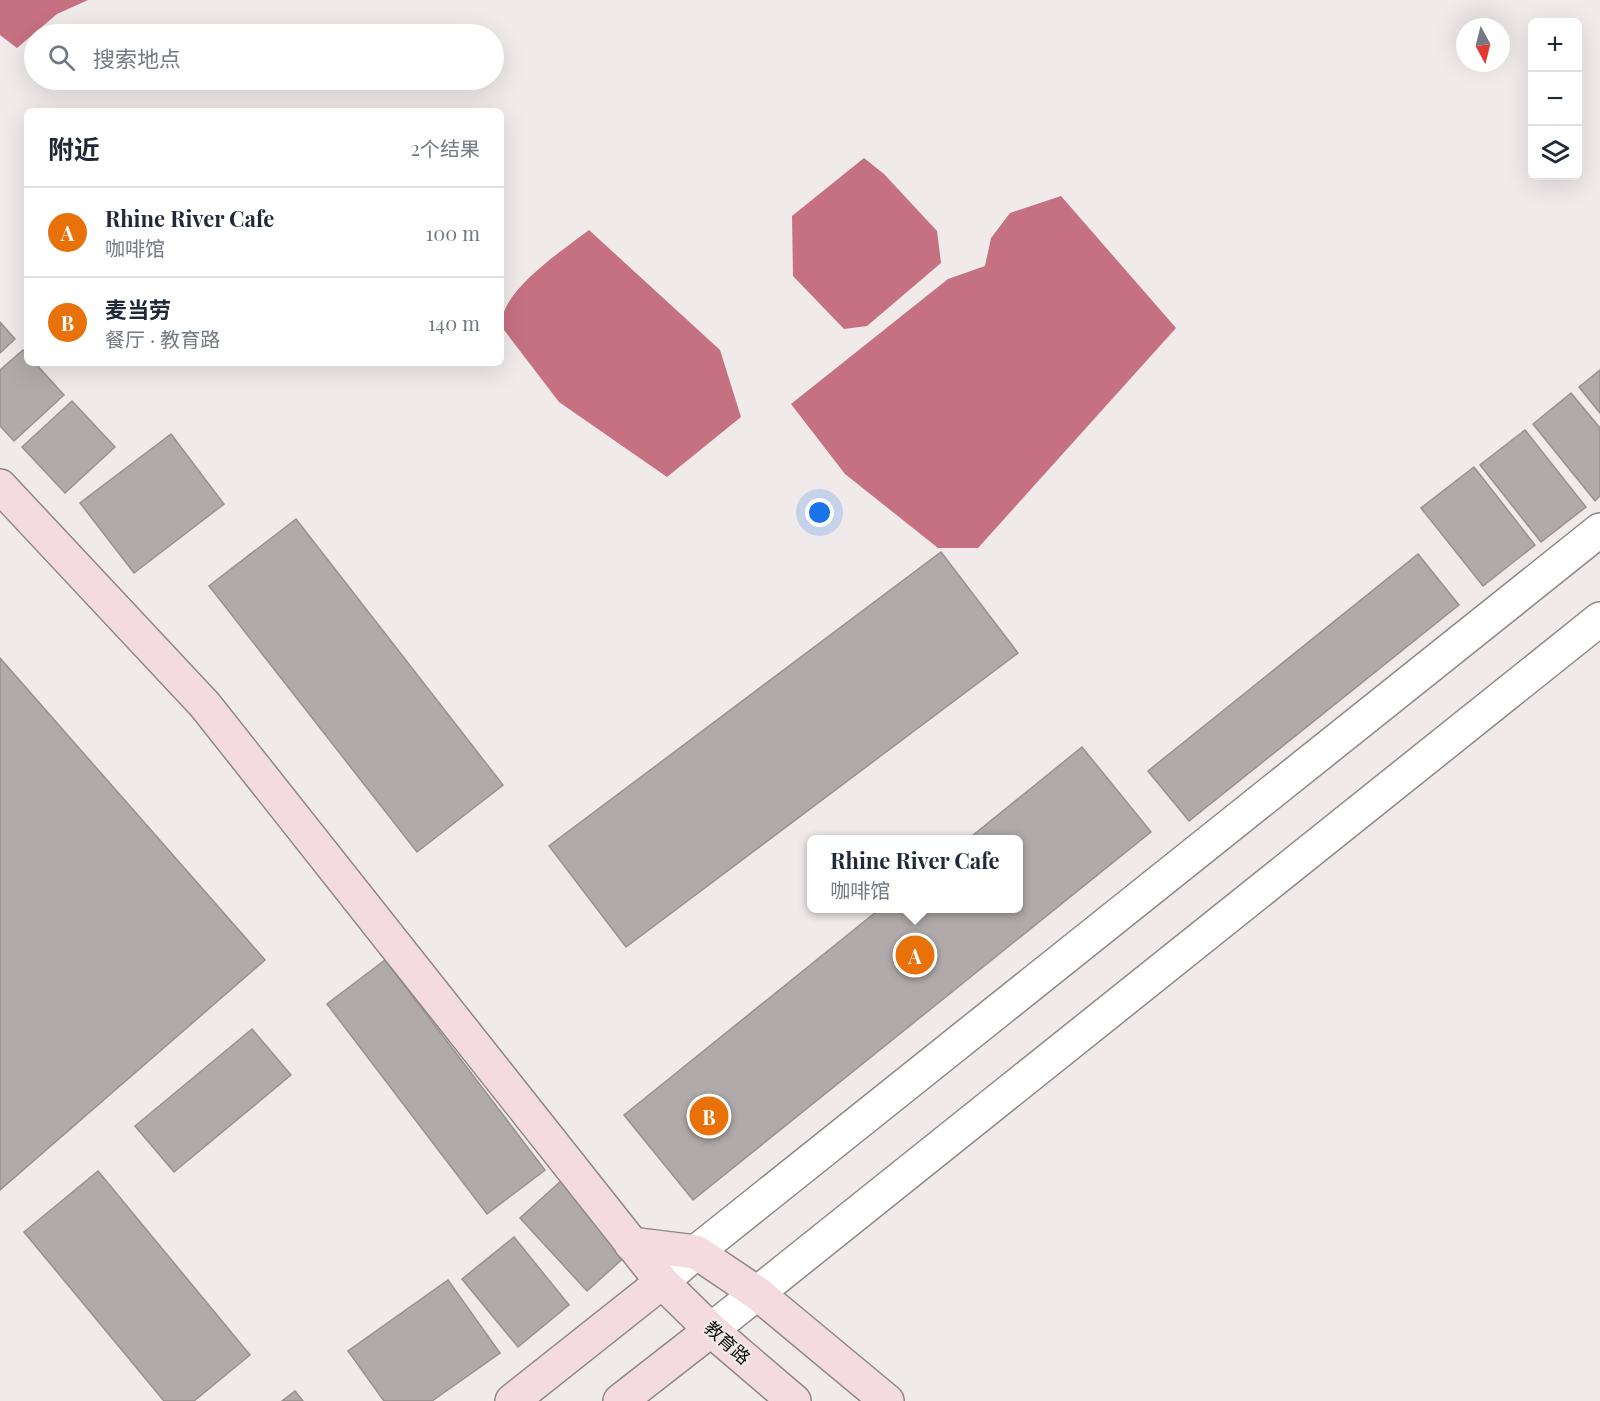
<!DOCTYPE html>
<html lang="zh">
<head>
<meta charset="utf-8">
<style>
	:root { --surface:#fff; --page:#f6f6f7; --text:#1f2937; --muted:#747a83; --line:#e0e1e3; --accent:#337b75 }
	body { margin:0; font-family:"Playfair Display","Noto Sans SC",serif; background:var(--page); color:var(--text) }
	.controls { position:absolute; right:18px; top:18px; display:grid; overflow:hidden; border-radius:9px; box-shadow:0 6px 24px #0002 }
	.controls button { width:54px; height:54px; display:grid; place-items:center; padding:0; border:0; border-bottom:2px solid var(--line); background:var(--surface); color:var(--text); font:30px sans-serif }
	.compass { position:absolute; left:1456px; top:18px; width:54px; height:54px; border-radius:50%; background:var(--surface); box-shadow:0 6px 24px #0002; rotate:173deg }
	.you { position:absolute; left:820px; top:513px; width:21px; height:21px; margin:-15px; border:4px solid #fff; border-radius:50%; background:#1a73e8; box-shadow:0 0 0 9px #1a73e833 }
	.badge { display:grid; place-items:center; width:39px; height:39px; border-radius:50%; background:var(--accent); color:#fff; font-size:20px; font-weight:700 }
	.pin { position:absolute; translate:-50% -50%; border:3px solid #fff; box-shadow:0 2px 6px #0006 }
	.popup { position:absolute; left:807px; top:835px; width:216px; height:78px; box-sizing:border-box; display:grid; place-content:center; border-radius:9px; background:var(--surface); filter:drop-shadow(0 2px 4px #0005); font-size:20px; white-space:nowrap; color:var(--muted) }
	.popup b { font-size:22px; color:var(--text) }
	.popup::after { content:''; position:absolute; left:50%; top:100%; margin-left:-12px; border:12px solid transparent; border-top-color:var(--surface) }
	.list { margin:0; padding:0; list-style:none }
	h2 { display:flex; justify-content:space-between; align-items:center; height:78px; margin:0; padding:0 24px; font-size:26px }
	h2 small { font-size:20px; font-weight:400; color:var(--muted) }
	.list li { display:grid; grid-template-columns:39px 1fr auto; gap:18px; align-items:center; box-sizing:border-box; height:90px; padding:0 24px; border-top:2px solid var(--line) }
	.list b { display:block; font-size:22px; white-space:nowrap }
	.list p { margin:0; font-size:20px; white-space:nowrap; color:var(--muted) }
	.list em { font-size:20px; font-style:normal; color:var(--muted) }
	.icon { flex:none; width:33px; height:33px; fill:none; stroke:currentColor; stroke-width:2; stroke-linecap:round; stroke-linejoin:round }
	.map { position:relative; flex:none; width:1600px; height:1401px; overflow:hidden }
	.search { position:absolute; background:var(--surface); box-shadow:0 6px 24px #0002; left:24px; top:24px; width:480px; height:66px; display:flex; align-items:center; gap:15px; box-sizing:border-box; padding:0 21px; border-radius:33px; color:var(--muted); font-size:22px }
	.panel { position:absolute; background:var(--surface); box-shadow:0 6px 24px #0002; left:24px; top:108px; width:480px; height:258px; border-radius:9px }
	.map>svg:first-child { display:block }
</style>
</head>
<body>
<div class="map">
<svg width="1600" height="1401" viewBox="0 0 1600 1401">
	<rect width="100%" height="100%" fill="#f0eaeb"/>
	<g fill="#c67182">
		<polygon points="0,0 88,0 57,14 17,48 0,35"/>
		<polygon points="864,158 884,174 937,231 941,263 867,326 844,329 793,276 792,216"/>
		<polygon points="1061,196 1176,328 978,548 938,548 845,474 791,404 948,279 985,266 991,238 1010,213"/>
		<path d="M589,230L720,350L741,417L667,477L559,402L501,326C501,290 562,251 589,230Z"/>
	</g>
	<g fill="#b0aaab" stroke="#979191" stroke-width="1.5">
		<polygon points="0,322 15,339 0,353"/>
		<polygon points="23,350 27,354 27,363 35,363 64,395 14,441 0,426 0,370"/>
		<polygon points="1600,370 1600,413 1579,387"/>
		<polygon points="1571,393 1600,428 1600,496 1595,501 1533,424"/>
		<polygon points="72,401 115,447 65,493 22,447"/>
		<polygon points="1525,430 1586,507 1541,542 1480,465"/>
		<polygon points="171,434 224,504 134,573 80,503"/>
		<polygon points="1474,467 1535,545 1483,586 1421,508"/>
		<polygon points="296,519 503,785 417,852 209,586"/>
		<polygon points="941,552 1018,653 626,947 549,846"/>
		<polygon points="1418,554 1459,605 1189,821 1148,771"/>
		<polygon points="0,658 265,960 0,1190"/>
		<polygon points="1082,747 1151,832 693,1200 624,1115 881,908 1018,908 1018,840 967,840"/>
		<polygon points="385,960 545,1170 487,1214 327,1004"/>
		<polygon points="252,1029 291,1075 174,1172 135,1126"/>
		<polygon points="98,1171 250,1355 194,1401 164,1401 24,1232"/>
		<polygon points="562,1180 629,1253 587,1291 520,1218"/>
		<polygon points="514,1237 569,1305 518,1347 462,1279"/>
		<polygon points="448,1280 500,1353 432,1401 384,1401 348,1351"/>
		<polygon points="295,1391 303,1401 282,1401"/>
	</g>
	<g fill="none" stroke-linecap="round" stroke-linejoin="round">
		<defs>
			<g id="tertiary">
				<polyline points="662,1282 696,1252 1600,530"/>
				<polyline points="711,1330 1600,619"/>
			</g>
			<g id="secondary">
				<polyline points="0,486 205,705 662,1282 711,1330 794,1401"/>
				<polyline points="631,1244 696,1252 757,1293 887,1401"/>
				<polyline points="512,1401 662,1282"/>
				<polyline points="620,1401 711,1330"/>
			</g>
		</defs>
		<use href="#tertiary" stroke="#8d8788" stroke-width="36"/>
		<use href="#secondary" stroke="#8d8788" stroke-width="36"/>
		<use href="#tertiary" stroke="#fff" stroke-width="33"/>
		<use href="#secondary" stroke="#f4dbe0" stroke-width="33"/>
	</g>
	<g text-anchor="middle" stroke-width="4.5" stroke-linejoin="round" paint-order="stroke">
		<g font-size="18" fill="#100e0e" stroke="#f0eaeb">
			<text transform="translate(727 1343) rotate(42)" y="6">教育路</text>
		</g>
	</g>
</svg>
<div class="controls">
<button>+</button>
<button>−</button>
<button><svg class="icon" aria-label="layers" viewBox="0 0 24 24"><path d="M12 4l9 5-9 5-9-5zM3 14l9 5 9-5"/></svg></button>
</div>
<svg class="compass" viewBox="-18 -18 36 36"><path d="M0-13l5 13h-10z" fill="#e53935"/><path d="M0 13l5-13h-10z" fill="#747a83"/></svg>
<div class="you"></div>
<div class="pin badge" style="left:915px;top:955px;background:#e8710a">A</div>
<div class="popup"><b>Rhine River Cafe</b>咖啡馆</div>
<div class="pin badge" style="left:709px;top:1116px;background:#e8710a">B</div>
<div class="search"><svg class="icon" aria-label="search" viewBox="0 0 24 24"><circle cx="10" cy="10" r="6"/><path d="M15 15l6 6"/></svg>搜索地点</div>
<section class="panel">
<h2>附近<small>2个结果</small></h2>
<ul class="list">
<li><span class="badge" style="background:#e8710a">A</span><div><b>Rhine River Cafe</b><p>咖啡馆</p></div><em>100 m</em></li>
<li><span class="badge" style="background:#e8710a">B</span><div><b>麦当劳</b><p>餐厅 · 教育路</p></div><em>140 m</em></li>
</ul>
</section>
</div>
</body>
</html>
